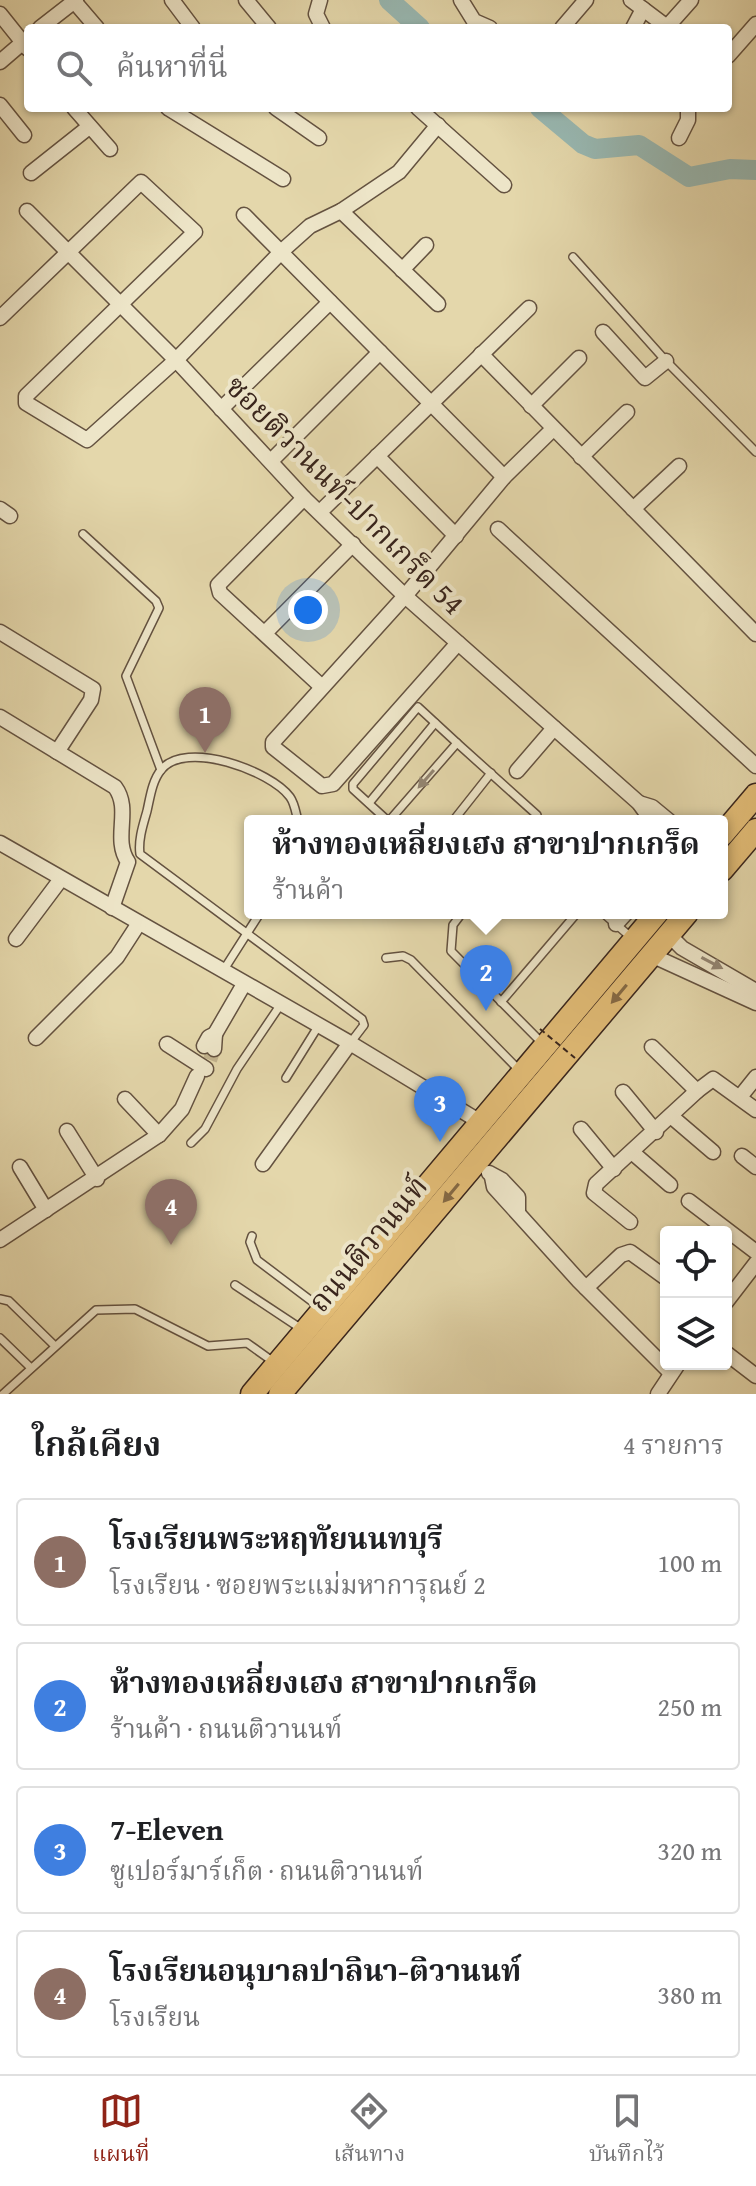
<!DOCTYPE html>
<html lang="th">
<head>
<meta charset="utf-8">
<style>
	:root { --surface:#fff; --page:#f2f2f2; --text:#202124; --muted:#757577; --line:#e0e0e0; --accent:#8f2418 }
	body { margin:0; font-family:"Gentium Book Plus","Noto Serif Thai",serif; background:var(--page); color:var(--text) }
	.controls { position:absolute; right:24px; bottom:24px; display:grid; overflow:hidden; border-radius:8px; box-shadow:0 2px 6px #0004 }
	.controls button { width:72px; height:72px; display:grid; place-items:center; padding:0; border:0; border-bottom:2px solid var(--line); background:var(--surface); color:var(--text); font:40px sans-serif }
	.you { position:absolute; left:308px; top:610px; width:28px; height:28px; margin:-20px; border:6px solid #fff; border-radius:50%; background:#1a73e8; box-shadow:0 0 0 12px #1a73e833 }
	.badge { display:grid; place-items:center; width:52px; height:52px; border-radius:50%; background:var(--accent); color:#fff; font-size:26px; font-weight:700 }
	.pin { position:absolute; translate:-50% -66px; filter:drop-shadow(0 2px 4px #0008) }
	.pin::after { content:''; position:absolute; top:42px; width:28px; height:24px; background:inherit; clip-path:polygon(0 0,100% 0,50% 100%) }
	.popup { position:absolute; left:244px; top:815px; width:484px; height:104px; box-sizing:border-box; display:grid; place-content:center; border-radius:8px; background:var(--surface); filter:drop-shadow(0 2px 6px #0005); font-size:26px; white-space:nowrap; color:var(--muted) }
	.popup b { font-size:30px; color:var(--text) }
	.popup::after { content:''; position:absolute; left:50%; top:100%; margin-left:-16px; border:16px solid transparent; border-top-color:var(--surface) }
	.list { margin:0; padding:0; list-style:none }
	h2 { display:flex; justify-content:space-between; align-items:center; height:104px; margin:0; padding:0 32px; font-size:34px }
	h2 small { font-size:26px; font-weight:400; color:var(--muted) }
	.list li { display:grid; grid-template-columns:52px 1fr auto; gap:24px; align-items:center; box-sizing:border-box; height:128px; margin:0 16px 16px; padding:0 16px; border:2px solid var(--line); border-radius:8px }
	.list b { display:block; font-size:30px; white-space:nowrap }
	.list p { margin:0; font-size:26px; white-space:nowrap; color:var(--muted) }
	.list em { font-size:26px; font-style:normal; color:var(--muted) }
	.icon { flex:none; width:44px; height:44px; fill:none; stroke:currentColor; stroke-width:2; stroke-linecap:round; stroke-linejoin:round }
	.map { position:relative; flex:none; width:756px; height:1394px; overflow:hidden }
	.search { position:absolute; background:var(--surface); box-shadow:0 2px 6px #0004; left:24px; right:24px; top:24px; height:88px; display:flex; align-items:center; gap:20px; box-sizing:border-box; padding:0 28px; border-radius:8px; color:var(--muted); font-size:30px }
	.sheet { height:680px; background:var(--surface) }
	nav { display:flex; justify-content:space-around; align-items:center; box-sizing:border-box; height:112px; border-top:2px solid var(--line); background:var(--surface); font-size:22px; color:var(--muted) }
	nav a { display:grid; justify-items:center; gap:4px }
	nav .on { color:var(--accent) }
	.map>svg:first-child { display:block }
</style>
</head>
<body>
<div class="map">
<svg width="756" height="1394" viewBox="0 0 756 1394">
	<rect width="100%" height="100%" fill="#e4d7ab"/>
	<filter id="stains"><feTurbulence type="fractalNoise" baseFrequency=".0025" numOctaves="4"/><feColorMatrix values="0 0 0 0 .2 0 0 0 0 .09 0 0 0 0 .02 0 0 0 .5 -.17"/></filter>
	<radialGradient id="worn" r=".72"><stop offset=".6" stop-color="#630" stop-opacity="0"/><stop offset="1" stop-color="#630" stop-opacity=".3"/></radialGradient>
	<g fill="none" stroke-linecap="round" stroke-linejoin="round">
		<g stroke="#98b8b2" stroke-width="20">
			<polyline points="389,0 420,28"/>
			<polyline points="540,108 583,144 595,149 639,145 689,177 730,169 756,170"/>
		</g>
		<polyline stroke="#c2b38e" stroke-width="14" stroke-dasharray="14 7" stroke-linecap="butt" points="210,1060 214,1049"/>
		<defs>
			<g id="lane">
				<polyline points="573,257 666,361 756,452"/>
				<polyline points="83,534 156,601 159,608 126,676 161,770"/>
				<polyline points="369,803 435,723"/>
				<path d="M298,821C296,814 295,804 290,797C271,771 185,739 161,770C152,781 150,798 147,811C143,825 138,840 140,854L362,1019L364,1025L351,1042"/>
				<polyline points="388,821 353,789 353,784 418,707 457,743"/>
				<polyline points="389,821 457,743 537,815 537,821"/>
				<polyline points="453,821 491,773"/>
				<polyline points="462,913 453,925 451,951 544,1045"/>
				<polyline points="603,913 633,939"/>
				<polyline points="386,958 403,956 411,960 520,1071"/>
				<polyline points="223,971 260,913"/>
				<polyline points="501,1002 577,913"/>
				<polyline points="286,1078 319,1025"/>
				<polyline points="191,1143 205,1129 237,1069 281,1004"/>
				<polyline points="252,1236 250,1242 257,1260 322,1309"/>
				<polyline points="235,1285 303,1330"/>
				<polyline points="0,1299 9,1301 55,1346"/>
				<polyline points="0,1338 31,1368"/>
				<polyline points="3,1394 96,1310 135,1309 208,1346 247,1343 275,1363"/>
			</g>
			<g id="street">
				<polyline points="73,0 97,28"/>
				<polyline points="172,0 193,28"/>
				<polyline points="246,0 269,28"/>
				<polyline points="320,0 316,14 323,28"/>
				<polyline points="461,0 474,21 490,28"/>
				<polyline points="631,0 667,27 691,0"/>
				<polyline points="0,14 28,49"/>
				<polyline points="40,28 76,0"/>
				<polyline points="562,28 586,0"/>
				<polyline points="633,28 643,9"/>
				<polyline points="728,56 756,24"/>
				<polyline points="0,62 28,38"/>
				<polyline points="0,105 24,135"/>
				<polyline points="74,108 110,149"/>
				<polyline points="168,108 283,179"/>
				<polyline points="276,108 319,138"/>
				<polyline points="418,108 504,185"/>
				<polyline points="679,138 688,120 688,108"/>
				<polyline points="31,173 89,127"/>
				<polyline points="27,211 176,360 304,498 405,596 639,803 652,821"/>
				<polyline points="341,211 438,304"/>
				<polyline points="244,215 504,477"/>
				<polyline points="402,270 426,245"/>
				<polyline points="0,318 141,182 195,232 26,396 26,403 87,440 176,360 282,251 310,226 341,211 399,172 438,125"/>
				<polyline points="603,332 645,378 666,361"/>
				<polyline points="481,354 756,634"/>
				<polyline points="531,406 579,358"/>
				<polyline points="221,409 330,302"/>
				<polyline points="377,456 456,536"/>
				<polyline points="581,457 627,412"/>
				<polyline points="271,461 380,352"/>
				<polyline points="304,498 218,585 220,593 322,687"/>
				<polyline points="0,509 10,516"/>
				<polyline points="633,509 679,466"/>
				<polyline points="321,511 529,308"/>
				<polyline points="498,529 756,766"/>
				<polyline points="0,632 93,689 91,700 57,752"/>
				<polyline points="265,633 353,544"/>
				<polyline points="458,643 333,784 322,786 273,747 273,742 405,596 504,477 553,429"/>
				<path d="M0,717L115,787C132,810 112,838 128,862L112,908"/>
				<polyline points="517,771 554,728"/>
				<polyline points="639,803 652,807 669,821"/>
				<polyline points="0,843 350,1043 482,1123"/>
				<polyline points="616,924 626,913"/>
				<polyline points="669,935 682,948 756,991"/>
				<polyline points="16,939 61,879"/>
				<polyline points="651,955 756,1003"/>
				<polyline points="215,1034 244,984"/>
				<polyline points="36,1038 117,957 139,923"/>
				<polyline points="167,1044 206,1069"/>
				<polyline points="204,1046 209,1037 215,1034 214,1049"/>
				<polyline points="652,1047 697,1091"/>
				<polyline points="623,1092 656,1132"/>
				<polyline points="740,1097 756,1077"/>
				<polyline points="125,1099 159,1135"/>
				<polyline points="672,1117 713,1152"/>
				<polyline points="581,1129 614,1169"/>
				<polyline points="67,1131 97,1179"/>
				<polyline points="633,1153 670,1185"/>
				<polyline points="742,1156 756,1167"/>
				<polyline points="263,1164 350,1043"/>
				<polyline points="20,1167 46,1210"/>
				<polyline points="489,1173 502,1180 518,1197 518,1212"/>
				<polyline points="492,1177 494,1187 579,1281 671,1373"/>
				<polyline points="689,1201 756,1252"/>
				<polyline points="630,1222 594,1193 596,1184 697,1091 713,1079 756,1110"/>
				<polyline points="0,1240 159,1135 182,1109 197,1076"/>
				<polyline points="586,1288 621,1255 630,1252 666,1278"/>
				<polyline points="726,1302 756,1263"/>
				<polyline points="726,1353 756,1376"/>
				<polyline points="658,1394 678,1364"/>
			</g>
			<g id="primary">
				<polyline points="722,835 756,795"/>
				<polyline points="722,870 756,830"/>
				<polyline points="252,1394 657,913"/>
				<polyline points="280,1394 687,913"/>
			</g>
		</defs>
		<use href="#lane" stroke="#645240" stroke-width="10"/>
		<use href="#street" stroke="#645240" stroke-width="17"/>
		<use href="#primary" stroke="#39251c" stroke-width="25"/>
		<use href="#lane" stroke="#ede5c8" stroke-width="7"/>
		<use href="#street" stroke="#ede5c8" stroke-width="14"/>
		<use href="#primary" stroke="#e2bc76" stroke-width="22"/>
		<polyline stroke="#39251c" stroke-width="2" stroke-dasharray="6 4" stroke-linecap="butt" points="540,1029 575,1058"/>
	</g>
	<defs><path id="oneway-solid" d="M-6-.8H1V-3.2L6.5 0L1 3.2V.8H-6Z" transform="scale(2)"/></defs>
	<g fill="#938572">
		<use href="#oneway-solid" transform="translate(426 779) rotate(131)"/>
		<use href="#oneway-solid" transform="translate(712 963) rotate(28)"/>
	</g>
	<g fill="#856944">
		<use href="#oneway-solid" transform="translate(619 994) rotate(130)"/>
		<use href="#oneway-solid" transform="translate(451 1193) rotate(130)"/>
	</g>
	<g text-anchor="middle" stroke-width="8" stroke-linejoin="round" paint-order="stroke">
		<g font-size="30" fill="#39251c" stroke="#ede5c8">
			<text transform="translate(345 495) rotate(45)" y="10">ซอยติวานนท์-ปากเกร็ด 54</text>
			<text transform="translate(368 1244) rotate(-50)" y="10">ถนนติวานนท์</text>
		</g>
	</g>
	<rect width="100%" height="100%" filter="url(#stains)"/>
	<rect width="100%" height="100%" fill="url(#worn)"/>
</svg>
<div class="controls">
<button><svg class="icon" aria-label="locate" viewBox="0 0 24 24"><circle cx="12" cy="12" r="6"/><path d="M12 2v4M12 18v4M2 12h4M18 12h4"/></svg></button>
<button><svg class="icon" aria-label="layers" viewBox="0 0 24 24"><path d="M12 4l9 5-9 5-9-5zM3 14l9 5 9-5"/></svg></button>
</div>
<div class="you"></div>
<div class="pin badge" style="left:205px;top:753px;background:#8d6e63">1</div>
<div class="pin badge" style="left:486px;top:1011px;background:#3f7fe0">2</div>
<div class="popup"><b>ห้างทองเหลี่ยงเฮง สาขาปากเกร็ด</b>ร้านค้า</div>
<div class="pin badge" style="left:440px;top:1142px;background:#3f7fe0">3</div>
<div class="pin badge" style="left:171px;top:1245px;background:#8d6e63">4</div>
<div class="search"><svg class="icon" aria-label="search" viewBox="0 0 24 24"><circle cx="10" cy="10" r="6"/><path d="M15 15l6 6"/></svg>ค้นหาที่นี่</div>
</div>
<section class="sheet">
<h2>ใกล้เคียง<small>4 รายการ</small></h2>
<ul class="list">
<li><span class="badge" style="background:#8d6e63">1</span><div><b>โรงเรียนพระหฤทัยนนทบุรี</b><p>โรงเรียน · ซอยพระแม่มหาการุณย์ 2</p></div><em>100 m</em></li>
<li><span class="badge" style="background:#3f7fe0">2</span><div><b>ห้างทองเหลี่ยงเฮง สาขาปากเกร็ด</b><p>ร้านค้า · ถนนติวานนท์</p></div><em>250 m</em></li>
<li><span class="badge" style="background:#3f7fe0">3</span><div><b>7-Eleven</b><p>ซูเปอร์มาร์เก็ต · ถนนติวานนท์</p></div><em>320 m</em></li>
<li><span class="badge" style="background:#8d6e63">4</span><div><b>โรงเรียนอนุบาลปาลินา-ติวานนท์</b><p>โรงเรียน</p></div><em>380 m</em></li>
</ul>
</section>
<nav>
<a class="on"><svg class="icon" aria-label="map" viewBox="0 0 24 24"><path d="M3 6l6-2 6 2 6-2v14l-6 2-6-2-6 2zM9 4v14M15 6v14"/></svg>แผนที่</a>
<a><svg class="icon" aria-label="directions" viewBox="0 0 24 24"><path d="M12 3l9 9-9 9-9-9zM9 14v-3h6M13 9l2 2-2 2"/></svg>เส้นทาง</a>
<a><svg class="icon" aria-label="saved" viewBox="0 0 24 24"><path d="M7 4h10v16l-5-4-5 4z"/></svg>บันทึกไว้</a>
</nav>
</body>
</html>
